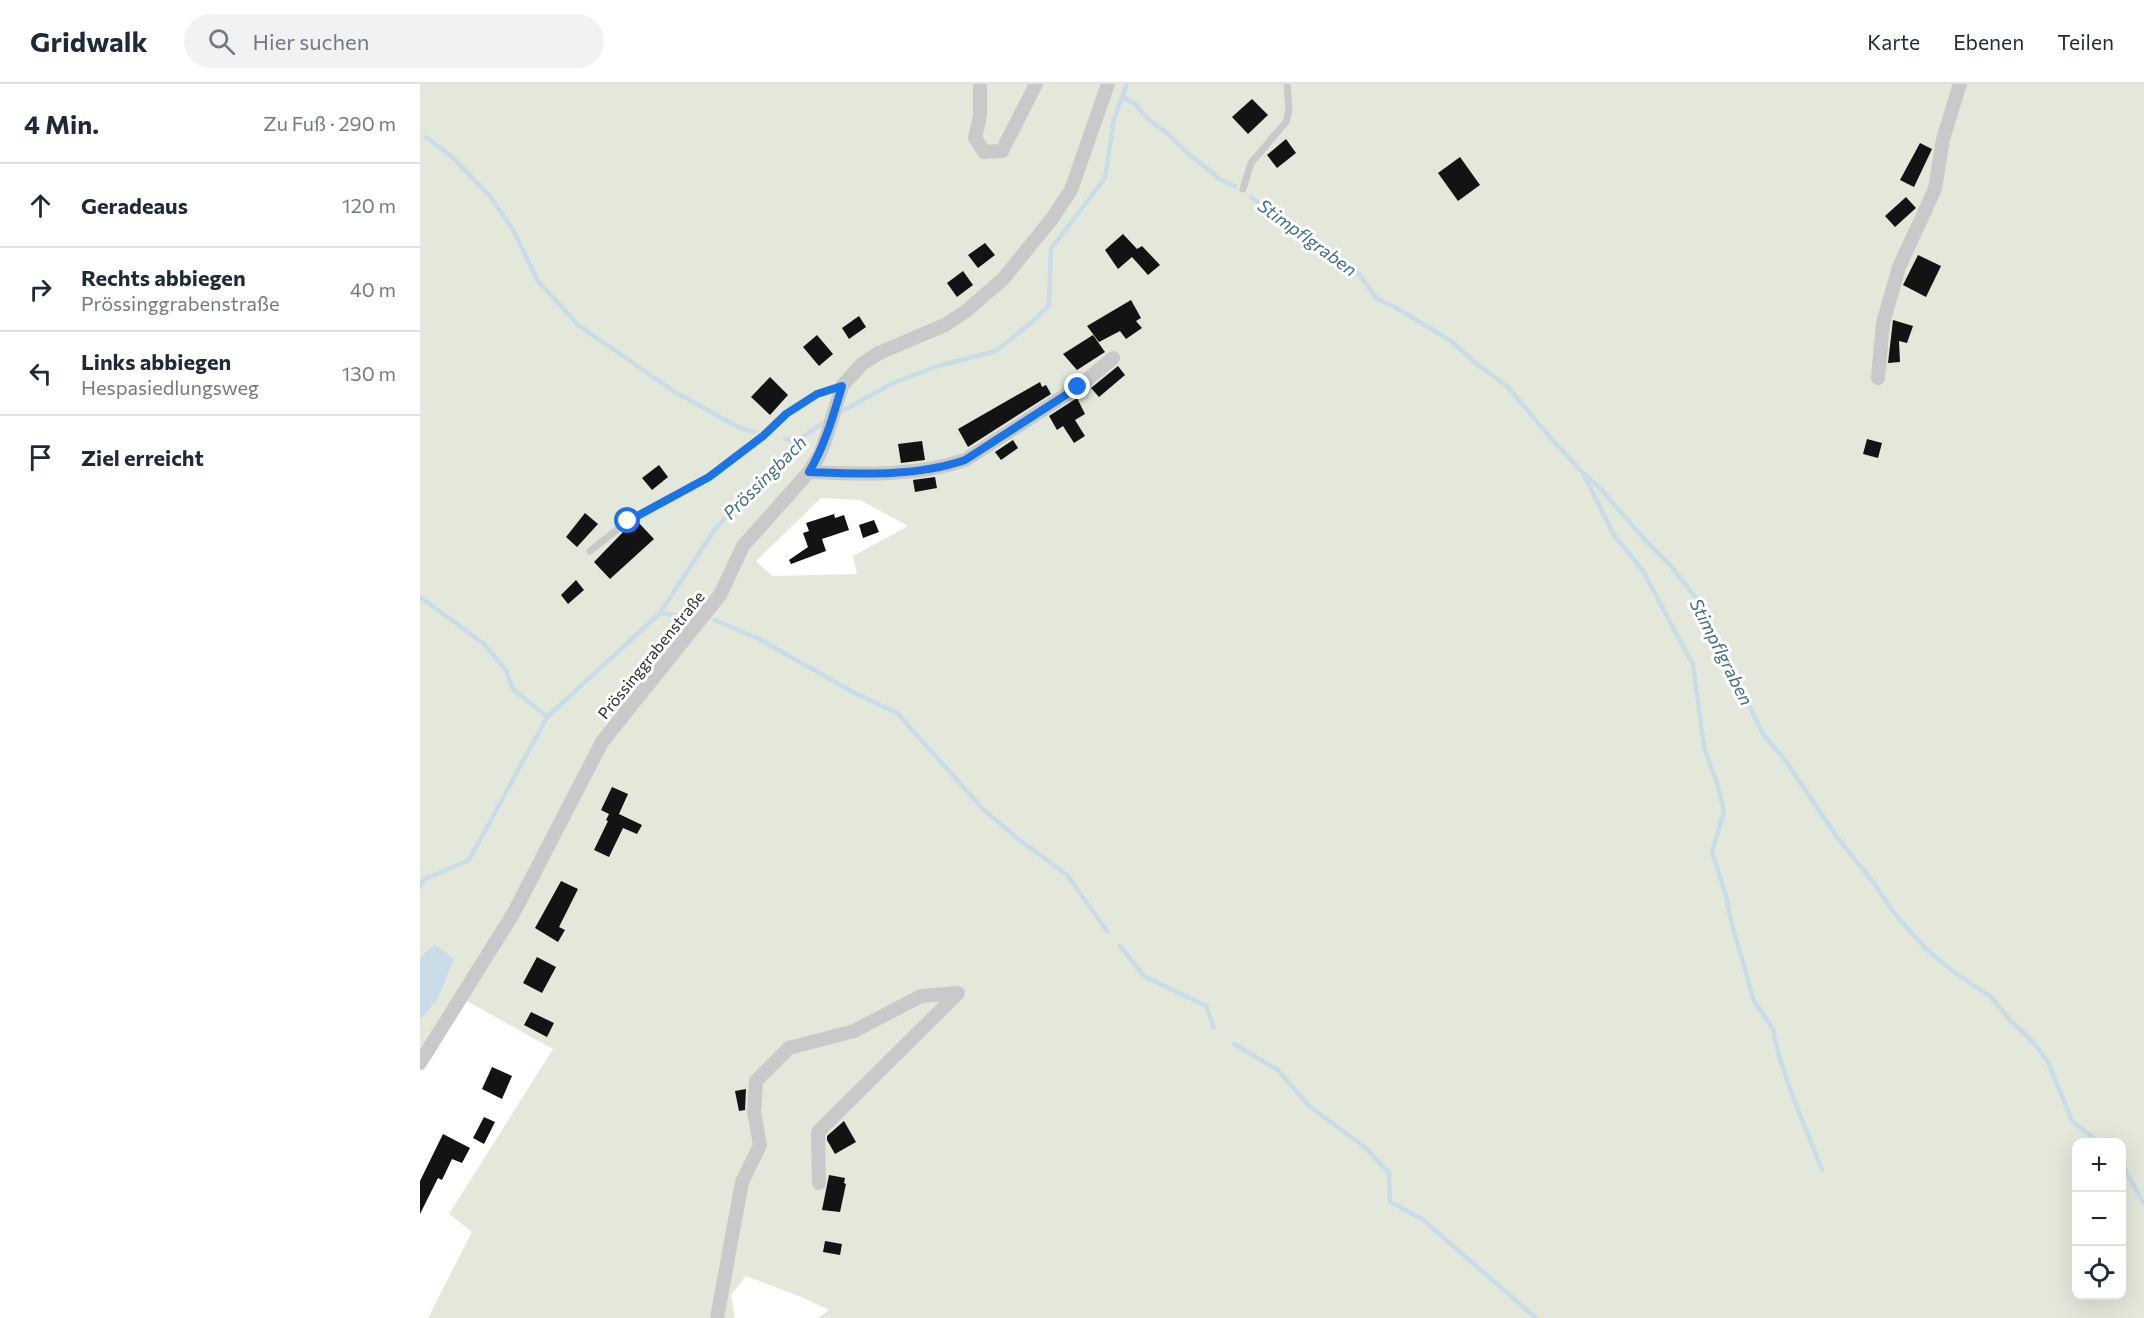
<!DOCTYPE html>
<html lang="de">
<head>
<meta charset="utf-8">
<style>
	:root { --surface:#fff; --page:#f2f2f3; --text:#1f2937; --muted:#747a83; --line:#e0e1e3 }
	body { margin:0; font-family:Commissioner,sans-serif; background:var(--page); color:var(--text) }
	.controls { position:absolute; right:18px; bottom:18px; display:grid; overflow:hidden; border-radius:12px; box-shadow:0 6px 24px #0002 }
	.controls button { width:54px; height:54px; display:grid; place-items:center; padding:0; border:0; border-bottom:2px solid var(--line); background:var(--surface); color:var(--text); font:30px sans-serif }
	.stop { position:absolute; width:18px; height:18px; margin:-14px; border:4px solid #1a73e8; border-radius:50%; background:#fff }
	.stop.end { background:#1a73e8; border-color:#fff; box-shadow:0 2px 6px #0008 }
	.list { margin:0; padding:0; list-style:none }
	h2 { display:flex; justify-content:space-between; align-items:center; height:78px; margin:0; padding:0 24px; font-size:26px }
	h2 small { font-size:20px; font-weight:400; color:var(--muted) }
	.list li { display:grid; grid-template-columns:39px 1fr auto; gap:18px; align-items:center; box-sizing:border-box; height:84px; padding:0 24px; border-top:2px solid var(--line) }
	.list b { display:block; font-size:22px; white-space:nowrap }
	.list p { margin:0; font-size:20px; white-space:nowrap; color:var(--muted) }
	.list em { font-size:20px; font-style:normal; color:var(--muted) }
	.icon { flex:none; width:33px; height:33px; fill:none; stroke:currentColor; stroke-width:2; stroke-linecap:round; stroke-linejoin:round }
	.map { position:relative; flex:none; width:1724px; height:1234px; overflow:hidden }
	header { display:flex; align-items:center; gap:36px; box-sizing:border-box; height:84px; padding:0 30px; background:var(--surface); border-bottom:2px solid var(--line) }
	header strong { font-size:28px }
	nav { display:flex; gap:33px; margin-inline-start:auto; font-size:21px }
	.search { width:420px; height:54px; background:var(--page); display:flex; align-items:center; gap:15px; box-sizing:border-box; padding:0 21px; border-radius:33px; color:var(--muted); font-size:22px }
	main { display:flex }
	aside { flex:1; background:var(--surface) }
	.map>svg:first-child { display:block }
</style>
</head>
<body>
<header>
<strong>Gridwalk</strong>
<div class="search"><svg class="icon" aria-label="search" viewBox="0 0 24 24"><circle cx="10" cy="10" r="6"/><path d="M15 15l6 6"/></svg>Hier suchen</div>
<nav><a>Karte</a><a>Ebenen</a><a>Teilen</a></nav>
</header>
<main>
<aside>
<h2>4 Min.<small>Zu Fuß · 290 m</small></h2>
<ul class="list">
<li><svg class="icon" aria-label="ahead" viewBox="0 0 24 24"><path d="M12 20V5M6 11l6-6 6 6"/></svg><div><b>Geradeaus</b></div><em>120 m</em></li>
<li><svg class="icon" aria-label="right" viewBox="0 0 24 24"><path d="M7 20v-9h11M14 6l5 5-5 5"/></svg><div><b>Rechts abbiegen</b><p>Prössinggrabenstraße</p></div><em>40 m</em></li>
<li><svg class="icon" aria-label="left" viewBox="0 0 24 24"><path d="M17 20v-9H6M10 6l-5 5 5 5"/></svg><div><b>Links abbiegen</b><p>Hespasiedlungsweg</p></div><em>130 m</em></li>
<li><svg class="icon" aria-label="arrive" viewBox="0 0 24 24"><path d="M6 21V4h12l-3 4 3 4H6"/></svg><div><b>Ziel erreicht</b></div></li>
</ul>
</aside>
<div class="map">
<svg width="1724" height="1234" viewBox="0 0 1724 1234">
	<rect width="100%" height="100%" fill="#fff"/>
	<path fill="#e3e8db" fill-rule="evenodd" d="M0,0H1724V1234H398L409,1226L379,1212L326,1192L311,1211L315,1234H8L52,1148L29,1130L133,965L36,911L0,970V936L16,918L14,860L0,874ZM401,414L440,416L488,442L433,472L437,490L352,492L336,477ZM1656,1058H1702V1212H1656Z"/>
	<polygon fill="#c9dce7" points="14,860 34,875 16,918 0,936 0,874"/>
	<g fill="none" stroke-linecap="round" stroke-linejoin="round">
		<g stroke="#c9dce7" stroke-width="4.5">
			<polyline points="702,13 715,20 728,35 747,49 764,66 801,96 815,102"/>
			<polyline points="6,53 32,73 70,112 93,146 118,197 158,241 255,308 320,344 334,348"/>
			<polyline points="831,113 889,158 936,186 957,215 975,223 1031,257 1058,281 1087,302 1129,352 1164,390 1179,403 1226,457 1251,482 1276,514 1343,650 1365,676 1417,753 1453,798 1474,829 1506,865 1531,886 1571,913 1590,936 1612,957 1628,978 1652,1037 1679,1058"/>
			<polyline points="417,330 473,299 518,282 576,267 611,239 629,221 631,165 685,94 694,35 707,0"/>
			<polyline points="365,355 376,357"/>
			<polyline points="1164,391 1194,451 1223,487 1273,581 1284,663 1298,702 1304,727 1292,768 1306,812 1311,837 1334,917 1353,945 1358,969 1371,1008 1402,1086"/>
			<polyline points="0,513 63,559 86,586 92,604 127,633"/>
			<polyline points="240,529 272,534"/>
			<polyline points="295,536 339,555 431,607 477,629 563,725 597,754 647,791 687,847"/>
			<polyline points="0,802 5,795 49,776 127,633 240,529 295,445 376,357 408,336"/>
			<polyline points="700,862 724,892 786,922 794,944"/>
			<polyline points="814,960 858,986 889,1022 946,1064 969,1089 970,1118 1002,1135 1116,1234"/>
			<polyline points="1702,1076 1707,1090 1724,1120"/>
		</g>
	</g>
	<g fill="#131313">
		<polygon points="832,15 848,31 828,50 812,33"/>
		<polygon points="866,55 876,69 857,84 847,71"/>
		<polygon points="1500,59 1512,65 1494,103 1480,96"/>
		<polygon points="1040,73 1060,101 1038,117 1018,89"/>
		<polygon points="1486,113 1496,124 1475,143 1465,132"/>
		<polygon points="703,150 717,165 722,162 740,181 728,191 712,173 698,185 685,166"/>
		<polygon points="565,159 575,171 558,184 548,171"/>
		<polygon points="1498,171 1521,182 1506,213 1483,201"/>
		<polygon points="543,187 553,201 537,213 527,199"/>
		<polygon points="711,216 721,234 716,237 722,244 706,255 700,247 679,258 667,242"/>
		<polygon points="439,232 446,243 429,255 422,244"/>
		<polygon points="1473,236 1493,242 1487,259 1479,257 1480,278 1468,279"/>
		<polygon points="397,251 413,270 399,282 383,263"/>
		<polygon points="673,251 685,268 657,286 643,270"/>
		<polygon points="698,282 705,291 679,313 671,304"/>
		<polygon points="350,293 368,311 350,331 331,313"/>
		<polygon points="620,298 622,303 626,301 631,310 548,363 538,345"/>
		<polygon points="657,314 665,330 655,336 665,352 654,359 643,342 637,346 629,332"/>
		<polygon points="1447,355 1462,359 1458,374 1443,370"/>
		<polygon points="593,356 598,364 581,376 575,368"/>
		<polygon points="502,357 505,376 481,379 478,360"/>
		<polygon points="239,381 248,393 232,406 222,394"/>
		<polygon points="515,393 517,404 495,408 493,396"/>
		<polygon points="165,429 178,440 157,463 146,453"/>
		<polygon points="414,430 415,434 424,431 429,446 402,455 406,467 371,480 369,476 388,463 383,449 389,447 386,439"/>
		<polygon points="454,436 459,448 443,454 439,441"/>
		<polygon points="218,438 234,455 190,495 174,478 205,446"/>
		<polygon points="156,496 164,506 148,520 141,511"/>
		<polygon points="192,703 208,710 199,730 222,741 217,750 203,744 189,773 174,766 188,737 186,736 189,730 181,726"/>
		<polygon points="141,797 158,805 139,843 145,846 138,858 115,844"/>
		<polygon points="117,873 136,883 122,909 103,899"/>
		<polygon points="111,928 134,939 127,953 104,941"/>
		<polygon points="72,983 92,992 82,1015 62,1005"/>
		<polygon points="326,1005 325,1026 319,1027 315,1007"/>
		<polygon points="64,1033 75,1038 64,1060 53,1054"/>
		<polygon points="424,1037 436,1058 415,1070 407,1056 407,1052"/>
		<polygon points="23,1050 50,1064 42,1079 32,1075 22,1096 18,1094 0,1130 0,1097"/>
		<polygon points="409,1091 425,1094 424,1099 426,1100 420,1128 402,1126"/>
		<polygon points="405,1157 422,1160 420,1171 403,1168"/>
	</g>
	<g fill="none" stroke-linecap="round" stroke-linejoin="round">
		<g stroke="#c9c9c9" stroke-width="7">
			<polyline points="823,105 831,79 866,38 869,26 867,0"/>
			<polyline points="170,467 208,437 289,393 343,352 366,330 397,310 422,302"/>
		</g>
		<g stroke="#c9c9c9" stroke-width="14">
			<polyline points="560,0 560,32 555,54 564,68 582,67 616,0"/>
			<polyline points="1458,294 1463,239 1479,183 1515,105 1523,55 1540,0"/>
			<path d="M389,388C440,390 495,393 545,376L658,303L693,274"/>
			<polyline points="0,979 93,830 182,658 300,511 323,462 389,388 400,370 407,351 422,302 442,280 459,269 525,241 546,227 583,195 631,136 651,106 688,0"/>
			<polyline points="297,1234 322,1098 340,1061 334,1028 336,997 369,964 434,947 501,912 538,909 398,1048 399,1099"/>
		</g>
	</g>
	<g fill="none" stroke-linecap="round" stroke-linejoin="round">
		<path stroke="#1a73e8" stroke-width="8" d="M208,437L289,393L343,352L366,330L397,310L422,302C413,332 405,361 389,388C440,390 496,393 545,376L658,303"/>
	</g>
	<g text-anchor="middle" stroke-width="6" stroke-linejoin="round" paint-order="stroke">
		<g font-size="16" fill="#2c2c2c" stroke="#fff">
			<text transform="translate(231 571) rotate(-51)" y="6">Prössinggrabenstraße</text>
		</g>
		<g font-size="18" font-style="italic" fill="#436e85" stroke="#fff">
			<text transform="translate(887 154) rotate(36)" y="6">Stimpflgraben</text>
			<text transform="translate(345 394) rotate(-45)" y="6">Prössingbach</text>
			<text transform="translate(1301 568) rotate(63)" y="6">Stimpflgraben</text>
		</g>
	</g>
</svg>
<div class="controls">
<button>+</button>
<button>−</button>
<button><svg class="icon" aria-label="locate" viewBox="0 0 24 24"><circle cx="12" cy="12" r="6"/><path d="M12 2v4M12 18v4M2 12h4M18 12h4"/></svg></button>
</div>
<div class="stop" style="left:208px;top:437px"></div>
<div class="stop end" style="left:658px;top:303px"></div>
</div>
</main>
</body>
</html>
